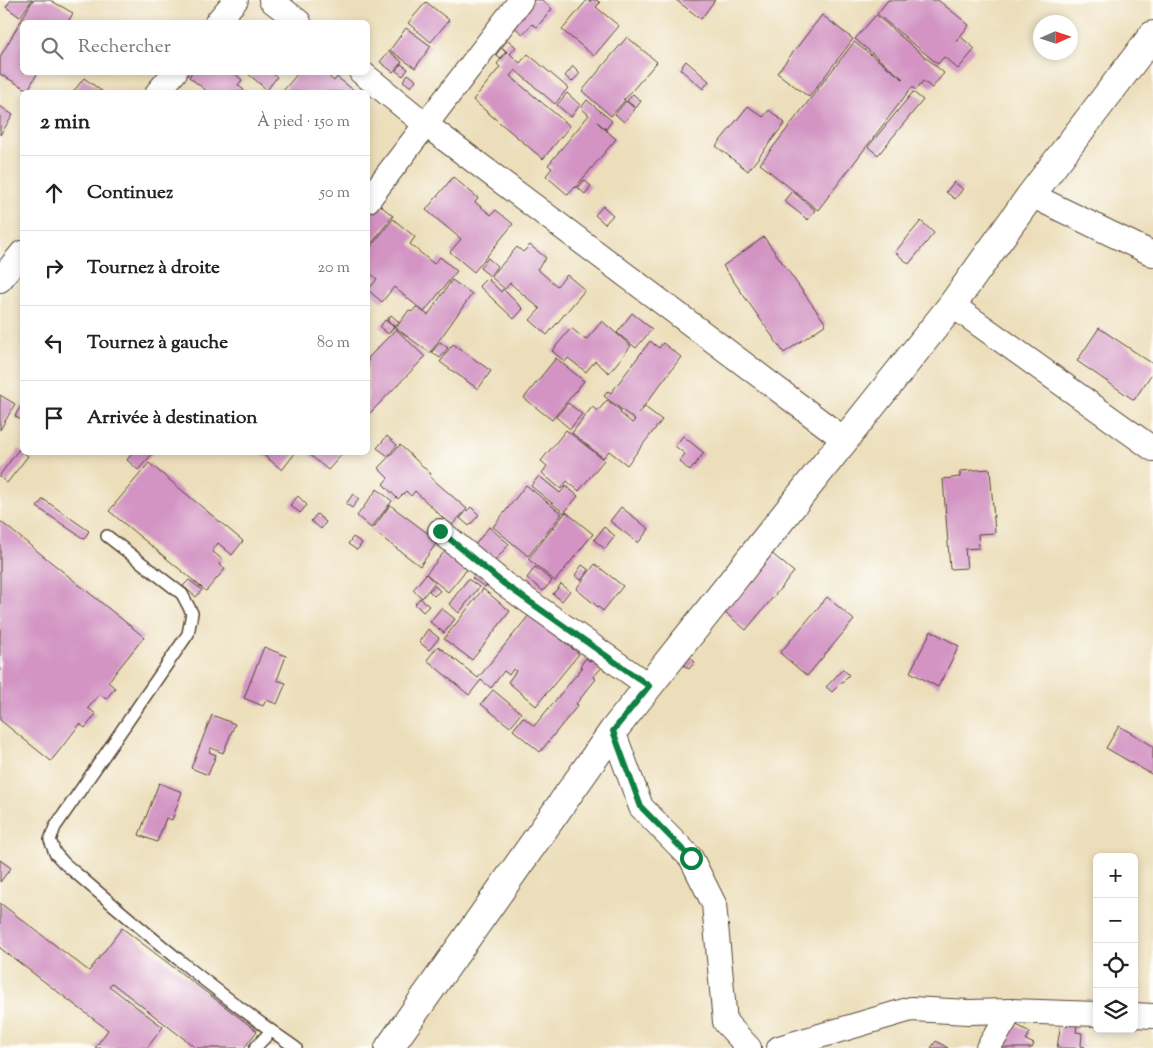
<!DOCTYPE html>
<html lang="fr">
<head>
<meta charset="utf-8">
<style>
	:root { --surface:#fff; --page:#f2f2f2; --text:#222; --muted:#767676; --line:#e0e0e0 }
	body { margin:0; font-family:"Sorts Mill Goudy",serif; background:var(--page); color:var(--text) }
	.controls { position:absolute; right:15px; bottom:15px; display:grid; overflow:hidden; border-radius:8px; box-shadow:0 2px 8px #0003 }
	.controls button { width:45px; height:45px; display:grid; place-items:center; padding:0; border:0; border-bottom:1px solid var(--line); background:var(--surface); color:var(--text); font:25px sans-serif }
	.compass { position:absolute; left:1033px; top:15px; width:45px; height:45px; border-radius:50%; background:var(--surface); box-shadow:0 2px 8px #0003; rotate:87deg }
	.stop { position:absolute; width:15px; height:15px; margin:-11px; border:4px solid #0b8043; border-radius:50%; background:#fff }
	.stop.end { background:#0b8043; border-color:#fff; box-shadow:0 1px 5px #0008 }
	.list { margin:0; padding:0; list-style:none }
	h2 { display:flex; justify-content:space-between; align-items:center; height:65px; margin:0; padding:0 20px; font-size:21px }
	h2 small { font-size:16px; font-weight:400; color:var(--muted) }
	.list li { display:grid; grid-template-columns:32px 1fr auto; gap:15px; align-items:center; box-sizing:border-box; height:75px; padding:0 20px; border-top:1px solid var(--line) }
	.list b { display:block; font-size:19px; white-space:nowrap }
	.list em { font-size:16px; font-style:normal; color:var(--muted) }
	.icon { flex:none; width:28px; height:28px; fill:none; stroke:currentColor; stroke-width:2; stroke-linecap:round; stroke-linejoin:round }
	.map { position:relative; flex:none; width:1153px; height:1048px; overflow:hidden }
	.search { position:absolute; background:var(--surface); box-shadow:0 2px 8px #0003; left:20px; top:20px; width:350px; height:55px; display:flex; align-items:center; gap:12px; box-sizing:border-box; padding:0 18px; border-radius:8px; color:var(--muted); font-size:19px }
	.panel { position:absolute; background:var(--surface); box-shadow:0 2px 8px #0003; left:20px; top:90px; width:350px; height:365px; border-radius:8px }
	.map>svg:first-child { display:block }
</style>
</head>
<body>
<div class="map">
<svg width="1153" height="1048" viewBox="0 0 1153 1048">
	<rect width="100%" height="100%" fill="#fdfcf7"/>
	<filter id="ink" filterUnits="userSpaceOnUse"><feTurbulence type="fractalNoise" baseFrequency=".02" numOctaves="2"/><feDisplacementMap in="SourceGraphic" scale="10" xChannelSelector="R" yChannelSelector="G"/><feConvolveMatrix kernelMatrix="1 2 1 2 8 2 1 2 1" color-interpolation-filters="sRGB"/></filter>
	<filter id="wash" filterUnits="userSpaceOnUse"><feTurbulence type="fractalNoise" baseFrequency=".0096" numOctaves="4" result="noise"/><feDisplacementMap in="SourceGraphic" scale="20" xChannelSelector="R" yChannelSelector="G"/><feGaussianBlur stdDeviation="1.12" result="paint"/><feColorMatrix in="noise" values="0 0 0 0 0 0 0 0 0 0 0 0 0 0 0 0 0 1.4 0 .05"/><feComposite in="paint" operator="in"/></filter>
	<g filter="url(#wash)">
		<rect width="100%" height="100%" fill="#ecdeba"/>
		<g id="blocks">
			<g fill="#d394c4">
				<polygon points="11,0 32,0 20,17 6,7"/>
				<polygon points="33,0 50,0 73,13 68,22 22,22 22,72 38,72 28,90 0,74 0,57"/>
				<polygon points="528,0 542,0 552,9 537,27 532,24 523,34 509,23"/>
				<polygon points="587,0 590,2 591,0 597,0 600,3 596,7 619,26 594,56 562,30"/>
				<polygon points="676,0 715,0 701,19"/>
				<polygon points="888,0 938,0 969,25 955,43 961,37 975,49 958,69 944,57 938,64 877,14"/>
				<polygon points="426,2 449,20 431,42 408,23"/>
				<polygon points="822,15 853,39 809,97 777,73"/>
				<polygon points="876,15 944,73 932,88 923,81 916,90 912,87 818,210 760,164 854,42 903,79 855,39"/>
				<polygon points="406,28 431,46 415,68 390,50"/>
				<polygon points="627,37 657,62 625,99 623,99 625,100 611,116 582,91"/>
				<polygon points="508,40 516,47 510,54 520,63 528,54 568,88 555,104 515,70 510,76 570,126 543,159 473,100 500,67 497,64 507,52 502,47"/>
				<polygon points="501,48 506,52 500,59 496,55"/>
				<polygon points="389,51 402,62 393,72 380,62"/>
				<polygon points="686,61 709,81 703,89 680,69"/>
				<polygon points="401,64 408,69 403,76 396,71"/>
				<polygon points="573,66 580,73 572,82 565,76"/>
				<polygon points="192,72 233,72 242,80 238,85 244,90 242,92 208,92 189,77"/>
				<polygon points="246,72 272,72 277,77 267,90"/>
				<polygon points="299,72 324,72 334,81 337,77 356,92 285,92 283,91"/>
				<polygon points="408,74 416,80 411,87 403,81"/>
				<polygon points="84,78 103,92 73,92"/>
				<polygon points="913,92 923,100 878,155 868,147"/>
				<polygon points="567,93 580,105 571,117 557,105"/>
				<polygon points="633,94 641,101 636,108 627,101"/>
				<polygon points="587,100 612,121 606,129 597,122 616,139 575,188 575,187 568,195 546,176 552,168 548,165 589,115 581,108"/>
				<polygon points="626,101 635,109 624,122 615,114"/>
				<polygon points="0,106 13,115 0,135"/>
				<polygon points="748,106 763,117 769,110 785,123 748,171 716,146"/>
				<polygon points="453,177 478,198 475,202 491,215 496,210 513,224 474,272 450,252 461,239 426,210"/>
				<polygon points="584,180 591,186 585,194 578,188"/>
				<polygon points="954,182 963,189 955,199 946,192"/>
				<polygon points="792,191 815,210 808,220 784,201"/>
				<polygon points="368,195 393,216 368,248"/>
				<polygon points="603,206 613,215 605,224 595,215"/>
				<polygon points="393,219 415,237 410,244 434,264 440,257 457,271 424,312 394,287 382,302 368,290 377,279 368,271 368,250"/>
				<polygon points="921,221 934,233 909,264 895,252"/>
				<polygon points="764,237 826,324 784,353 723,266"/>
				<polygon points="530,245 546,258 537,269 557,286 567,275 585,290 547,335 530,320 540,309 510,283 505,289 491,277 517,247 523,252"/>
				<polygon points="488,258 497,266 490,276 480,268"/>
				<polygon points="487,278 501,292 503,289 523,309 514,319 479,286"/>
				<polygon points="452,280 472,294 430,353 396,328 409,310 412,312 416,307 428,315"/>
				<polygon points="632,313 652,329 636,348 617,333"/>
				<polygon points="391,315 399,322 395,327 387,320"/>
				<polygon points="385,320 394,327 388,334 380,327"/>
				<polygon points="602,321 631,346 609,373 595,361 586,372 568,358 565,362 552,351 571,328 586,340"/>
				<polygon points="1099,328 1153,364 1153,372 1134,400 1077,361"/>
				<polygon points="396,329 425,357 368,415 368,358"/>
				<polygon points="650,341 659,348 663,343 681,357 638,414 645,407 662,420 627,465 609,451 603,458 572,433 592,407 598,411 607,400 621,411 620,413 632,423 635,420 604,396 608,391 611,393"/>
				<polygon points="440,342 448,348 440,358 432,352"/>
				<polygon points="453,344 491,371 478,389 440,362"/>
				<polygon points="556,358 584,381 552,420 524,398"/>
				<polygon points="0,395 15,404 0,430"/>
				<polygon points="568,403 582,414 570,429 556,417"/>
				<polygon points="22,404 22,421 15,416"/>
				<polygon points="566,430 604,460 579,491 567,481 561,489 542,473 547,466 541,461"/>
				<polygon points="387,436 397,445 388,456 377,448"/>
				<polygon points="683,436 704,453 690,471 679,461 685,454 675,446"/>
				<polygon points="400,445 431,474 429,476 467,509 451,526 438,513 415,491 411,496 406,491 398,499 383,484 388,478 378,468"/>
				<polygon points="19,449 28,456 7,483 0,477 0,475"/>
				<polygon points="133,452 154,452 138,470 127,460"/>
				<polygon points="260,452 296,452 282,470"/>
				<polygon points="310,452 344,452 328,470 309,454"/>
				<polygon points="149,463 243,541 232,555 218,543 212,551 223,560 219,564 225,569 206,591 109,511"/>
				<polygon points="990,469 995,533 978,534 979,548 965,549 967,568 950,569 943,479 960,477 960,471"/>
				<polygon points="539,476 560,493 566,486 578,496 564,513 531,486"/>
				<polygon points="526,485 562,514 528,556 493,527"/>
				<polygon points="377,489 392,501 371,528 357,516"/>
				<polygon points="353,494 359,499 352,508 346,504"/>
				<polygon points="298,496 307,505 300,513 290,505"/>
				<polygon points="43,499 89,531 84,539 37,507"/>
				<polygon points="390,505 438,541 420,566 372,530"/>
				<polygon points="471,507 479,515 469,526 460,518"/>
				<polygon points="621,507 649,529 638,543 610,521"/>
				<polygon points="566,512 593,534 555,581 528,559"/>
				<polygon points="317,514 326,522 321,529 311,521"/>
				<polygon points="0,521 144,637 108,682 115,688 106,699 100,694 88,708 96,714 85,728 80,724 51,761 0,720"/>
				<polygon points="489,527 509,544 494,562 474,546"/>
				<polygon points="604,527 615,536 605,549 594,540"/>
				<polygon points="353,537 362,543 357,550 348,544"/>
				<polygon points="764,547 794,572 746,630 716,605"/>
				<polygon points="445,551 467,569 448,592 426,574"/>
				<polygon points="595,564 623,586 603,611 576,589"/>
				<polygon points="582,565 589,570 581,580 575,575"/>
				<polygon points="535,567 552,581 543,591 527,578"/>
				<polygon points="477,572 489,581 485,587 472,578"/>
				<polygon points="426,574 435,582 422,598 413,590"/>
				<polygon points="468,579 479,587 459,613 449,604"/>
				<polygon points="189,580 202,590 196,597 183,586"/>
				<polygon points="561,584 570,591 562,601 553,594"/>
				<polygon points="435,586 440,591 434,596 429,591"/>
				<polygon points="483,589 510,611 472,660 444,639"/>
				<polygon points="827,597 854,620 807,676 780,653"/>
				<polygon points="420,598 429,606 423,612 415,604"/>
				<polygon points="441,608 455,619 444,633 430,622"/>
				<polygon points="530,614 579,654 536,706 508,682 516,671 513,669 509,675 504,671 491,688 481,680 469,695 427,660 438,646 478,678"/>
				<polygon points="428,629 439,638 429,650 419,642"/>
				<polygon points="931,631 959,646 938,687 910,672"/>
				<polygon points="264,647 286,656 277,680 286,683 277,704 266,700 263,706 244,698"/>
				<polygon points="682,651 695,662 689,669 676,659"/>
				<polygon points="593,652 606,663 593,677 596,679 576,704 578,705 540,752 513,730 523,717 534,726 582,668 580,666 586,658 589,661 591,660 589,658"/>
				<polygon points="843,669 849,675 832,692 826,687"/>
				<polygon points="493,690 521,713 510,727 481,704"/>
				<polygon points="212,715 235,724 223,753 211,748 209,752 216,755 208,775 191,768"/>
				<polygon points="1119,726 1153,746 1153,775 1106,748"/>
				<polygon points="159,783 182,792 172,820 166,818 157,842 139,835"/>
				<polygon points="0,860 11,868 0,882"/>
				<polygon points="0,903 89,971 122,928 257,1031 244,1048 196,1048 112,983 109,986 163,1027 147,1048 95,1048 108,1030 0,948"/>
				<polygon points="1009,1021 1030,1032 1026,1040 1034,1044 1032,1048 995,1048"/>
				<polygon points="1061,1023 1077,1024 1076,1032 1082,1033 1081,1046 1085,1047 1085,1048 1057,1048"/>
				<polygon points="936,1041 948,1048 931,1048"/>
			</g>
		</g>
	</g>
	<g filter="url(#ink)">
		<use href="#blocks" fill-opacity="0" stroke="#564535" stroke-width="1"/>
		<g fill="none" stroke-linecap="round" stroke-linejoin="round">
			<defs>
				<g id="service">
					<path d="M107,536L182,594L192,613L188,634L55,827L50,840L55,853L64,863C140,928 214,992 296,1048"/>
					<polyline points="255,1048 271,1031"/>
				</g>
				<g id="minor">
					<polyline points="271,0 299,22"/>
					<polyline points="217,22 236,0"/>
					<polyline points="361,72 425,124 845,440"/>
					<polyline points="158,92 175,72"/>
					<polyline points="1031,195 1153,254"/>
					<polyline points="368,200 521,0"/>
					<polyline points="0,280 22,253"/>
					<polyline points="952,305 1153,449"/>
					<polyline points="440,531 503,583 649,686"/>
					<polyline points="613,731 641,807 691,858 714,904 725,1022 749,1048"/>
					<polyline points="1134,1015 1153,1016"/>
					<polyline points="779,1048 911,1009 969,1012 1011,1011 1097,1014"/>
					<polyline points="988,1048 1011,1011"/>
				</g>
				<polyline id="tertiary" points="389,1048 613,731 952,305 1031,195 1153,35"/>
			</defs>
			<use href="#service" stroke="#564535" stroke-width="14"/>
			<use href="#minor" stroke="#564535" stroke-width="26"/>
			<use href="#tertiary" stroke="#564535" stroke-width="30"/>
			<use href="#service" stroke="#fff" stroke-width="11"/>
			<use href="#minor" stroke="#fff" stroke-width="24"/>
			<use href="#tertiary" stroke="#fff" stroke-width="28"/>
		</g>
	</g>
	<g fill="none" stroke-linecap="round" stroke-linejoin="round" filter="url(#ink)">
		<polyline stroke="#0b8043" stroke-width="6" points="440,531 503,583 649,686 613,731 641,807 691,858"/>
	</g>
</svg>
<div class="controls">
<button>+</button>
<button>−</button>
<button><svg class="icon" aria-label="locate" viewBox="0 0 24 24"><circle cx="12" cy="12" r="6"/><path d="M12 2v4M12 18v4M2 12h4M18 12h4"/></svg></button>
<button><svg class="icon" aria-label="layers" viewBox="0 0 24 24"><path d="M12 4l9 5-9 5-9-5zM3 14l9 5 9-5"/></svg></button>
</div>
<svg class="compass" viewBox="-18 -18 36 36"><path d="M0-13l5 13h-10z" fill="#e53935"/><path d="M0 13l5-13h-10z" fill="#767676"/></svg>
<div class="stop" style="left:691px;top:858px"></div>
<div class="stop end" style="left:440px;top:531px"></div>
<div class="search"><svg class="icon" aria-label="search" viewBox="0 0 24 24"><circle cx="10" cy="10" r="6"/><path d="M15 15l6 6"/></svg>Rechercher</div>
<section class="panel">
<h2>2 min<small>À pied · 150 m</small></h2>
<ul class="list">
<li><svg class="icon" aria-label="ahead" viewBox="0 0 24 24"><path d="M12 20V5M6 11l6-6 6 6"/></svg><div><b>Continuez</b></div><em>50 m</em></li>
<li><svg class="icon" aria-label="right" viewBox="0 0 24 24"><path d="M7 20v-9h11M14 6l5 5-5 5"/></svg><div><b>Tournez à droite</b></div><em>20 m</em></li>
<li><svg class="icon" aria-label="left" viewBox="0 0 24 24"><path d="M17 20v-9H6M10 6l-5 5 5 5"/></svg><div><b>Tournez à gauche</b></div><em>80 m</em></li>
<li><svg class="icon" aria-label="arrive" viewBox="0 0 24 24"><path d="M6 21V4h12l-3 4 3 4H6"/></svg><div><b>Arrivée à destination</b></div></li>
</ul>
</section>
</div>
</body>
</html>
